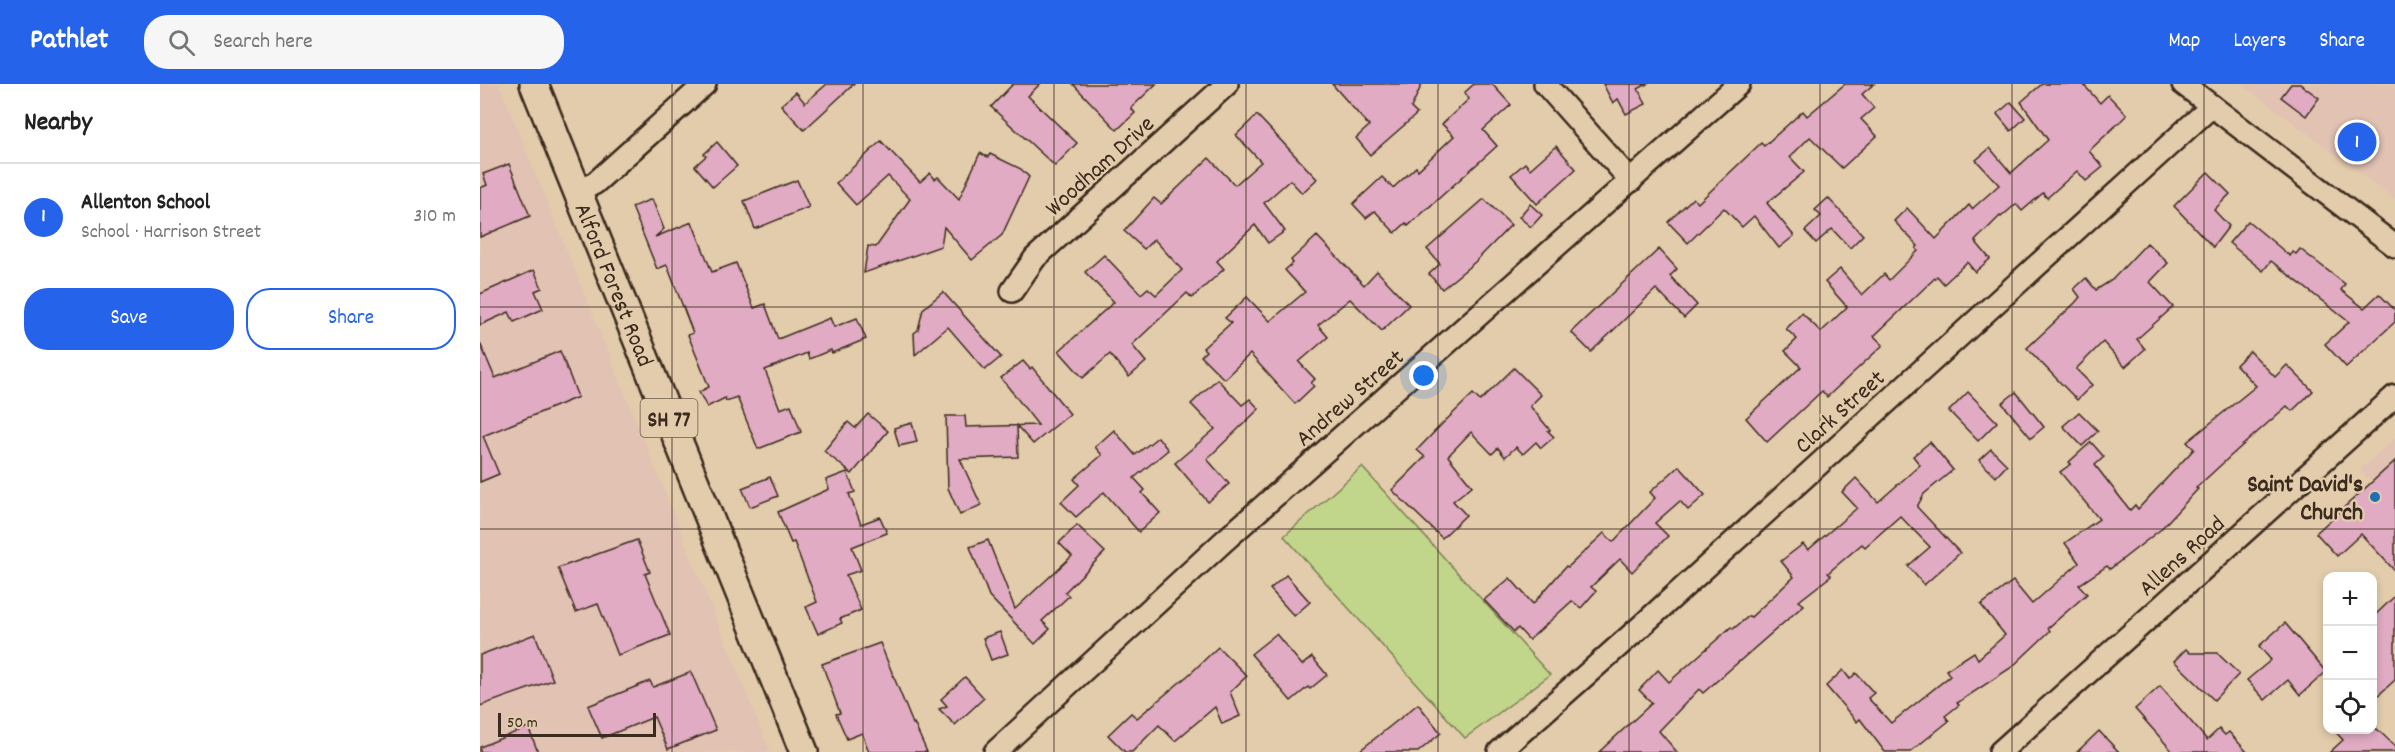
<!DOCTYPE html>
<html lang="en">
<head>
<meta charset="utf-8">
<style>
	:root { --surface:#fff; --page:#f6f6f6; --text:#222; --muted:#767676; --line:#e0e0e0; --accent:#2563eb }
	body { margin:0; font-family:Dekko,sans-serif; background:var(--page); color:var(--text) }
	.controls { position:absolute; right:18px; bottom:18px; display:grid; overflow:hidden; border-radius:12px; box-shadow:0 3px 9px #0003 }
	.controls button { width:54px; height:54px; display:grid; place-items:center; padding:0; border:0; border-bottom:2px solid var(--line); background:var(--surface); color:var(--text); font:30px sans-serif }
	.scale { position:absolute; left:18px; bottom:15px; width:158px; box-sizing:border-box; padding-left:6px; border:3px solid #3b2a1e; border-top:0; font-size:16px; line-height:21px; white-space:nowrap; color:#3b2a1e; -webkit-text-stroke:4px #e2ccac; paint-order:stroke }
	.you { position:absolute; left:944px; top:292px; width:21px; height:21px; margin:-15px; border:4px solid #fff; border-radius:50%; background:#1a73e8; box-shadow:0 0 0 9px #1a73e833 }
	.badge { display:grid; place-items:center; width:39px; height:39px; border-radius:50%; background:var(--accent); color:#fff; font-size:20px; font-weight:700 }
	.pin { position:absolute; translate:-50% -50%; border:3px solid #fff; box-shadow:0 2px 6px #0006 }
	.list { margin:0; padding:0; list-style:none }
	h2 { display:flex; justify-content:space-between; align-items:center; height:78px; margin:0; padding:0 24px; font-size:26px }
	h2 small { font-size:20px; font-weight:400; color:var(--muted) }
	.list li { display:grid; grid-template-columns:39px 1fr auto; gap:18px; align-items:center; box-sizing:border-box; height:108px; padding:0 24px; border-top:2px solid var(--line) }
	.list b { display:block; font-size:22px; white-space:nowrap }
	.list p { margin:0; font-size:20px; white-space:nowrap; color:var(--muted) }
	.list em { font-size:20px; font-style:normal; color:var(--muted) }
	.actions { display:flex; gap:12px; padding:18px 24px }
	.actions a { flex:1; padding:14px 0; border:2px solid var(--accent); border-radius:24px; text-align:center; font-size:21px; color:var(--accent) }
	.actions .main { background:var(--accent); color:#fff }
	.icon { flex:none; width:33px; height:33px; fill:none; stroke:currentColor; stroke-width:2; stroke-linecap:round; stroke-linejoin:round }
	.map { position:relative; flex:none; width:1915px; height:668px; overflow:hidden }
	header { display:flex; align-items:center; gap:36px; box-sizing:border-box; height:84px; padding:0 30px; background:var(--accent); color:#fff }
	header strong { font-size:28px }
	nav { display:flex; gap:33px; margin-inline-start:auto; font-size:21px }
	.search { width:420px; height:54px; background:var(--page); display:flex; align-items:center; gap:15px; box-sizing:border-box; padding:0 21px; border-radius:24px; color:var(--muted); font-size:22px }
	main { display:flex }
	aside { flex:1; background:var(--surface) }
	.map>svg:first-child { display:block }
</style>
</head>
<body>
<header>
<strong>Pathlet</strong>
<div class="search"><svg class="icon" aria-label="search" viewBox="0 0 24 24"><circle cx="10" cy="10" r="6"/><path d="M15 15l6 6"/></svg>Search here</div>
<nav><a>Map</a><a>Layers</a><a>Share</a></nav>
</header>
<main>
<aside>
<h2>Nearby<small></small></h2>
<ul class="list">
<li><span class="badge">1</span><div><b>Allenton School</b><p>School · Harrison Street</p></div><em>310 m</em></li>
</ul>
<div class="actions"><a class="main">Save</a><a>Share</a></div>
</aside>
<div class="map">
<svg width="1915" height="668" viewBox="0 0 1915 668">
	<rect width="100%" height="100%" fill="#e2ccac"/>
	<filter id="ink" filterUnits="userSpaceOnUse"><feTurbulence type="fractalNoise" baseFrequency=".0167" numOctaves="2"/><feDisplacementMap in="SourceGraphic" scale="12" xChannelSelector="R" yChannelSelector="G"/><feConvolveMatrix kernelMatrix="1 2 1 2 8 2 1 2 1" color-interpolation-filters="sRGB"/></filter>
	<g filter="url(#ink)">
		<g fill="#e1c2b3">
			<polygon points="0,0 19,0 290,668 0,668"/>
			<polygon points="1762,0 1915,0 1915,115"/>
			<polygon points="1915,354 1915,419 1880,386"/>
		</g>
		<polygon fill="#c1d68b" stroke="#7e8054" stroke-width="1.5" points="882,383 1070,591 985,654 804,452"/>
		<g fill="#e0abc3" stroke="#3b2a1e" stroke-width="1.5">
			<polygon points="347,0 374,0 324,46 301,21 316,8 325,19"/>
			<polygon points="533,0 560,0 548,12 597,59 575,82 511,23"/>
			<polygon points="593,0 676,0 651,24 655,29 637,46"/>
			<polygon points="852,0 942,0 931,24 937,30 890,71 876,54 889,42"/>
			<polygon points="994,0 1012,0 1031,21 1003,46 1017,62 928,142 926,139 915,149 895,127 886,134 873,120 902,93 913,104 936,83 938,86 974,52 962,40 989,15 984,9"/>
			<polygon points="1123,0 1167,0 1158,5 1166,20 1146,30 1138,15 1133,19"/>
			<polygon points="1365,0 1394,0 1382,10 1394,24 1381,35 1397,52 1362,84 1330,53 1310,73 1324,88 1287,119 1314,152 1299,164 1274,132 1262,143 1244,124 1208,159 1188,138 1213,114 1218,119 1281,59 1284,62 1323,27 1327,32"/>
			<polygon points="1562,0 1603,0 1620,19 1628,11 1647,31 1609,67 1623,83 1606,97 1597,87 1567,114 1563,109 1542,127 1536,120 1521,133 1520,132 1495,157 1510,175 1495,188 1487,178 1464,200 1457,192 1394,252 1403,261 1347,313 1342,307 1287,358 1266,334 1321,283 1305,267 1317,255 1306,245 1322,229 1341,248 1367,223 1345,198 1360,185 1382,211 1404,190 1409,196 1438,167 1436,164 1438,162 1414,137 1427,124 1456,155 1489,121 1492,125 1519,101 1496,76 1510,64 1531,89 1568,56 1541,18"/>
			<polygon points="1811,0 1820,0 1839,14 1826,32 1801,13"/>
			<polygon points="1531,18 1545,34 1531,47 1517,30"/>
			<polygon points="777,31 837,95 822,109 810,96 784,119 805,147 788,159 775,141 737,177 744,185 712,214 707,209 652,261 666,278 649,293 630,270 603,294 579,267 634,218 605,188 624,171 661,210 668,204 676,211 702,186 674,155 664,165 644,147 674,114 681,120 729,74 755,101 781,78 756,51"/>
			<polygon points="401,57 440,98 450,89 455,95 458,93 479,115 500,69 508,73 510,70 541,85 549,93 522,151 492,176 464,143 461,162 384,189 388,162 396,163 430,115 408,92 376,121 356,99"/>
			<polygon points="237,58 257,82 233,103 215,82 226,72 224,70"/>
			<polygon points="1076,62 1096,85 1057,120 1031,91 1045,79 1050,85"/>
			<polygon points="29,80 50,132 0,153 0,104 7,101 3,90"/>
			<polygon points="1728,88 1750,110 1734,126 1749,142 1733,163 1694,122"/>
			<polygon points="317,96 329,123 275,145 264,117"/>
			<polygon points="1348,114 1383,151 1370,164 1352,145 1336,159 1325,147 1341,132 1335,126"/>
			<polygon points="172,115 184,145 175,153 212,138 232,188 256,179 274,224 285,220 298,255 350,234 354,243 377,234 386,255 352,269 351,266 329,275 327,269 285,286 300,325 311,321 321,348 278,365 257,313 246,317 245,314 227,323 219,308 229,303 208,251 213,249 187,181 177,185 152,123"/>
			<polygon points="1004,115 1031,141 995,178 962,205 949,190 960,180 947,165"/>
			<polygon points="1050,120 1062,131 1051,143 1039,133"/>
			<polygon points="1768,137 1810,172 1813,168 1816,170 1820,165 1865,200 1861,206 1884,224 1899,210 1915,226 1915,238 1866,283 1845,260 1869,238 1791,177 1783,187 1749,159"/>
			<polygon points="837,152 884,201 897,187 929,221 902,247 870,215 838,241 848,253 819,278 835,295 831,299 834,302 815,320 770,270 744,295 721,272 726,267 723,264 751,239 745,234 767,213 790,237 825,208 805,186 813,179 811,176"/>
			<polygon points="1667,159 1688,179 1670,198 1693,223 1657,255 1665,265 1645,283 1623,258 1596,285 1612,301 1597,316 1547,264 1595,219 1600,213 1594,205 1606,194 1616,206 1632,196"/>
			<polygon points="1179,165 1197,185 1190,192 1217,221 1204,234 1176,205 1111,268 1091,248"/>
			<polygon points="54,186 62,204 55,207 63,225 34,238 29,228 0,241 0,210"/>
			<polygon points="463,208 521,273 505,286 468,243 435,271 434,249 438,246 443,225"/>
			<polygon points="0,259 15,294 80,267 98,313 3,352 19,390 0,398"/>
			<polygon points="1770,267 1795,293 1807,281 1833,307 1812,327 1807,322 1755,368 1716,404 1718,405 1680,446 1630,485 1627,482 1599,501 1607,510 1568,544 1570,547 1532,583 1477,619 1479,621 1465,632 1469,637 1430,668 1405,668 1380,635 1377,638 1346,602 1363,586 1370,595 1376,589 1394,609 1388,614 1411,639 1470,592 1466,586 1494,568 1498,575 1525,551 1501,521 1533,497 1552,520 1599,479 1585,459 1619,435 1580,388 1591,380 1589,378 1611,358 1624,373 1615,381 1650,426 1655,421 1658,425 1714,365 1707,358 1776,302 1756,281"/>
			<polygon points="543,277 550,285 552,283 590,330 553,360 537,342 538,373 480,375 501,421 480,431 468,404 466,332 485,332 486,343 558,341 521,294"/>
			<polygon points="1034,284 1061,311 1050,322 1070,346 1068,347 1074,353 1061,364 1056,358 1043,370 1036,363 1025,373 1018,364 1012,370 991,348 968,372 992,402 973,417 986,431 962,454 912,406 945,373 937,366 961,341 993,310 1000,317"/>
			<polygon points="737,295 762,321 770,315 779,325 727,375 749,400 728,418 695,379 735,345 711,320"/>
			<polygon points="1488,308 1517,338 1498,357 1469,327"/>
			<polygon points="1536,308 1564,343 1551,354 1522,319"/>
			<polygon points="1599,328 1618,347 1602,362 1583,342"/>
			<polygon points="388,330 408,347 372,390 344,367 368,338 375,344"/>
			<polygon points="432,339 437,358 419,362 414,344"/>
			<polygon points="634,346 655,371 678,353 688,366 654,394 665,406 662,409 680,429 659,448 624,408 596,433 581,418 599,401 594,395 622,371 615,363"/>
			<polygon points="1450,358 1473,386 1444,410 1437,423 1480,469 1444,501 1428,482 1450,463 1420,432 1385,463 1382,460 1348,489 1351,492 1319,517 1324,521 1223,609 1219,605 1179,647 1197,668 1119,668 1172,619 1159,606 1178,586 1189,598 1251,543 1253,545 1269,532 1271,533 1314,493 1301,477 1323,460 1328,466 1377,424 1362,408 1376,394 1398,418 1440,381 1433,372"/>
			<polygon points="1511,365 1527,381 1516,393 1499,376"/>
			<polygon points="1915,377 1915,487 1881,450 1857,472 1836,449"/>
			<polygon points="1199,382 1225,411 1208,426 1200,417 1175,439 1188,452 1152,488 1140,475 1111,503 1116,507 1101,524 1092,517 1049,556 1038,544 1034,548 1004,516 1030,494 1053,520 1086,482 1088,483 1124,449 1133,458 1175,414 1170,408"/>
			<polygon points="367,388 375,408 369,410 381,440 400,433 407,449 372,463 381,486 366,491 381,526 360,535 362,539 338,550 326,523 337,518 314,458 311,459 298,428 349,405 346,396"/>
			<polygon points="290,393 298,412 270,423 262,404"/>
			<polygon points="597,441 625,468 585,508 589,512 562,537 570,545 555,560 509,512 490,463 508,456 535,525 592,472 579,459"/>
			<polygon points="157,456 170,488 165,490 190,551 138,571 118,520 96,528 78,484"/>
			<polygon points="806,491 830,518 814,532 790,505"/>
			<polygon points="1915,512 1915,596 1893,616 1893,533"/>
			<polygon points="1805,539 1846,588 1820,611 1808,596 1785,616 1767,596 1791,576 1779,562"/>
			<polygon points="520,548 528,570 511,576 503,554"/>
			<polygon points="55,550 73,596 0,622 0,571"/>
			<polygon points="796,550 822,581 832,573 847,591 830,605 828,603 811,617 771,570"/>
			<polygon points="400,559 433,640 434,639 447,668 389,668 382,649 367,655 356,630 360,629 342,580"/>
			<polygon points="738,563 767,592 750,608 760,632 742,640 735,623 695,657 679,641 652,668 645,668 628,651 651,629 657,634 712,588"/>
			<polygon points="1706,565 1710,569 1737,569 1759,590 1734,616 1694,577"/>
			<polygon points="211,588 236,646 188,665 174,633 122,654 108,622 170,597 173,603"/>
			<polygon points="485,593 504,614 475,641 459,625 467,622 461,615"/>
			<polygon points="1680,602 1727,656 1739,645 1745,651 1749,648 1767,668 1693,668 1655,625"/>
			<polygon points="938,620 961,649 938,668 878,668"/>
			<polygon points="48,643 58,668 0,668 0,663"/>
			<polygon points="1853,645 1897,645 1915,662 1915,668 1850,668 1863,656"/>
			<polygon points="1619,647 1639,668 1597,668"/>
		</g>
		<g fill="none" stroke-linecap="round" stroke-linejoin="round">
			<defs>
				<g id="minor">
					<polyline points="1065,0 1151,97"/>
					<polyline points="1703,0 1915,162"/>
					<polyline points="97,108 115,99 225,0"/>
					<polyline points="532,207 555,174 747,0"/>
					<polyline points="515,668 743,458 1259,0"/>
					<polyline points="1019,668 1159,544 1732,22"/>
					<polyline points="1520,668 1915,312"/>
				</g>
				<g id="major">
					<path id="s1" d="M54,0L324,668"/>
				</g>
			</defs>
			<use href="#minor" stroke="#3b2a1e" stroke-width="26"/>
			<use href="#major" stroke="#3b2a1e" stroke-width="32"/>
			<use href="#minor" stroke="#e2ccac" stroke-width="21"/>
			<use href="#major" stroke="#e2ccac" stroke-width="27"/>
		</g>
	</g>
	<path fill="none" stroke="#3b2a1e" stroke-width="1.5" stroke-opacity="0.55" d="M192,0V668M383,0V668M574,0V668M766,0V668M958,0V668M1149,0V668M1340,0V668M1532,0V668M1724,0V668M0,223H1915M0,445H1915"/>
	<circle fill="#1f6fb2" stroke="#e2ccac" stroke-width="2" cx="1895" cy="413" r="6"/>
	<g text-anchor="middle" stroke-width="4.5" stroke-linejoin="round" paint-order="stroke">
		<rect fill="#e2ccac" stroke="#6d5b49" stroke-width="1.5" x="160.5" y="315" width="57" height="38" rx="4.5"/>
		<g font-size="22" font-weight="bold" fill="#3b2a1e">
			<text x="189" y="342">SH 77</text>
		</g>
		<g font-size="24" fill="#3b2a1e" stroke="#e2ccac">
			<text transform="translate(619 81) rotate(-42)" y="8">Woodham Drive</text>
			<text dy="8" stroke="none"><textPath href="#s1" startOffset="216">Alford Forest Road</textPath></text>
			<text transform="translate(869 313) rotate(-41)" y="8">Andrew Street</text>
			<text transform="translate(1359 327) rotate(-42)" y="8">Clark Street</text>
			<text transform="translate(1701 471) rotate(-42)" y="8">Allens Road</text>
		</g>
		<g font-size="24" font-weight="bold" fill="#3b2a1e" stroke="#e2ccac" text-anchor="end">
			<text x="1883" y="407">Saint David's<tspan x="1883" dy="28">Church</tspan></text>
		</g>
	</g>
</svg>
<div class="controls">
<button>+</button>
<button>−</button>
<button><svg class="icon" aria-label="locate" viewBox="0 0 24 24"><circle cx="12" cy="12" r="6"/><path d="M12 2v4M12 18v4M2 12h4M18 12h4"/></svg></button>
</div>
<div class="scale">50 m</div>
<div class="you"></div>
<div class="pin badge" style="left:1877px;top:58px">1</div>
</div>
</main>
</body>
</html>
